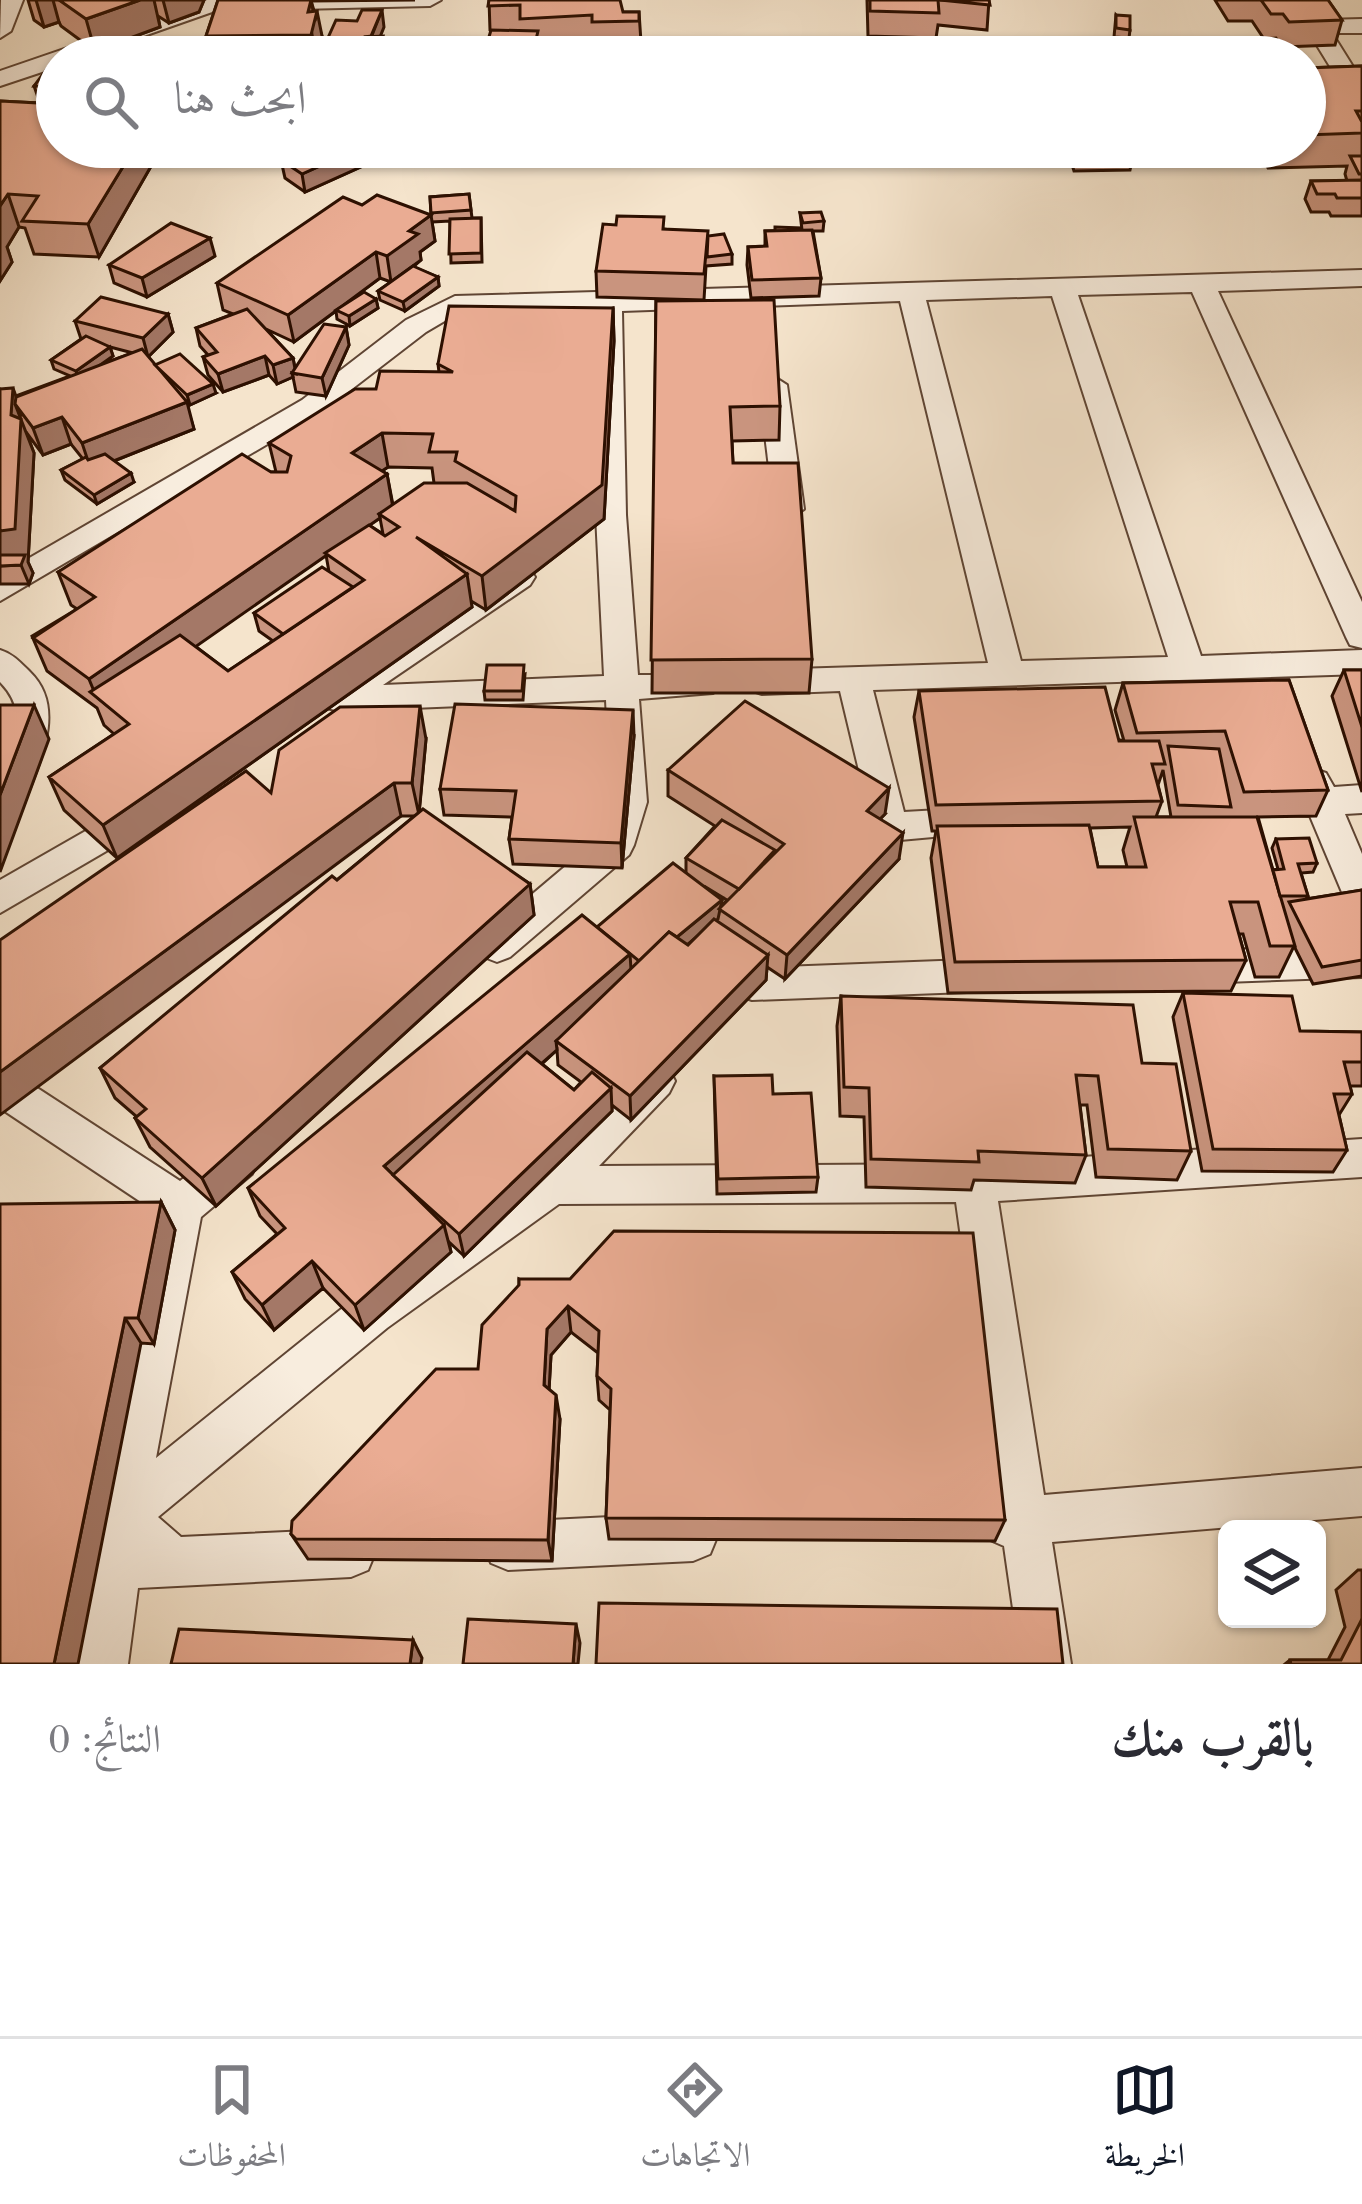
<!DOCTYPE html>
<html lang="ar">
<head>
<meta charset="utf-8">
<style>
	:root { --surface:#fff; --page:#f7f7f7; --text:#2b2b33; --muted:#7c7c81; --line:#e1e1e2; --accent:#111827 }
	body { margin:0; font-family:"Old Standard TT",Amiri,serif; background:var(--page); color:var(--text); direction:rtl }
	.controls { position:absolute; right:36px; bottom:36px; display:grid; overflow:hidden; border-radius:18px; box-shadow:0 3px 9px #0004 }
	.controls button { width:108px; height:108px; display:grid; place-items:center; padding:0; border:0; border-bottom:3px solid var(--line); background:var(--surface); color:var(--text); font:60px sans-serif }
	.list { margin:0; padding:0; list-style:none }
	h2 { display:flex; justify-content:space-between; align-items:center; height:156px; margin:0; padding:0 48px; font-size:51px }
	h2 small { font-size:39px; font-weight:400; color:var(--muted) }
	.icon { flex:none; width:66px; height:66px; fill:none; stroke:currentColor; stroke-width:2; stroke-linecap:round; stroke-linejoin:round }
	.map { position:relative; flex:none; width:1362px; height:1664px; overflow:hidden; direction:ltr }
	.search { position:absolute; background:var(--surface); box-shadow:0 3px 9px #0004; left:36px; right:36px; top:36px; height:132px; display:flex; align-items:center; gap:30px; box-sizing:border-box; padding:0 42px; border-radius:66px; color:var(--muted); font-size:45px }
	.sheet { height:372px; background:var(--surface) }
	nav { display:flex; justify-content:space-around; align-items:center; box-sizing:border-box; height:168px; border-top:3px solid var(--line); background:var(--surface); font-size:33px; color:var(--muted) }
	nav a { display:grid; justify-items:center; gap:6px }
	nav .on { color:var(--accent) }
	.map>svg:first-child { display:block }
</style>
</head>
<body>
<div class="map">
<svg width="1362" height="1664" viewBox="0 0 1362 1664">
	<rect width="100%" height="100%" fill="#f5e4cc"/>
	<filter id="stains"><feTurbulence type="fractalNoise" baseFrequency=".00167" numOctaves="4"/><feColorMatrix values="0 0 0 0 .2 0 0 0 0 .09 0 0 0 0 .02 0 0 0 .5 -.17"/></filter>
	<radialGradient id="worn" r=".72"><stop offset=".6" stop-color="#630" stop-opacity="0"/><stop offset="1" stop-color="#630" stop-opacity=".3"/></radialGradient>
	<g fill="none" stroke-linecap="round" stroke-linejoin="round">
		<defs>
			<g id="street">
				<polygon points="1,0 23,0 11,31 0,38"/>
				<polygon points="207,0 441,0 430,6 215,11 84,57 57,57 57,67 0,86 0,71"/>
				<polygon points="1289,0 1311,0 1324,20 1362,19 1362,33 1332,33 1362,81 1362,106 1350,99"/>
				<path d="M1362,270V286L1218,291L1362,602V648L1350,645L1346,637L1192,292L1078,295L1201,656L1362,650V674L873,690L904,812L975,808L988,812L993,822L988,832L900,840C886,860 877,883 850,874L845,864L872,825L840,691L762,694L750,690L745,682L750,674L762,670L988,663L900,301L622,311L626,515L638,675H713L718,684L713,693L639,699L647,802L634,845L629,855L510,957L497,962L484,957L478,946L484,935L600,837L611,802L606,700L339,711L327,708L322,699L327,690L361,686L354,677L359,669L519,566L530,569L535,577L530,585L383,685L604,676L596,515V311L460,312L426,332L322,412L0,601V575L302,400L406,320L455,296ZM1052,296L1168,657L1021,661L926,300Z"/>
				<polygon points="773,376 787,385 804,509 789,519 774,509 759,385"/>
				<path d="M0,650C13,654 20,662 30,672C71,712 33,773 18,820L13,830L0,834C0,814 0,793 0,774C3,735 34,717 0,682Z"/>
				<polygon points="1314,769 1326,773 1334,787 1362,785 1362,813 1345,814 1362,854 1362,913 1349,909 1310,816 1263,814 1258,804 1263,794 1299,789 1296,782 1302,773"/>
				<polygon points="138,801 151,805 156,815 151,825 0,913 0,880"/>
				<polygon points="1362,945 1362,977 1198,983 1184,978 1179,967 1184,956 1198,951"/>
				<polygon points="993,959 1007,964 1012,975 1007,986 993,991 752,1000 738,995 733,984 738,973 752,968"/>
				<polygon points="655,1063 669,1069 675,1081 669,1093 599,1166 974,1164 1362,1139 1362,1177 998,1201 1044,1495 1362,1468 1362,1516 1052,1542 1071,1664 1021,1664 1004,1546 988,1539 981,1522 988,1505 998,1501 956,1202 559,1204 387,1328 158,1517 181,1537 351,1529 368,1536 375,1553 368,1570 351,1577 138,1588 128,1664 78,1664 97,1517 159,1214 0,1108 0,1082 14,1077 28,1082 180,1181 222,1148 237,1142 252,1148 258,1161 252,1174 201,1217 156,1458 355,1298 537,1171 641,1069"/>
				<polygon points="693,1513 710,1520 717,1537 710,1554 693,1561 508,1570 491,1563 484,1546 491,1529 508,1522"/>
			</g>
		</defs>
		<use href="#street" stroke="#5f4534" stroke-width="4"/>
		<use href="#street" fill="#f8edde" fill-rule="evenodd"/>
	</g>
	<g fill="#c9947e" stroke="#2d1001" stroke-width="3" fill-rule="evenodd">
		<polygon points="28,0 204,0 199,12 169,23 158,16 160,27 95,51 61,26 59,22 44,27 34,20"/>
		<polygon points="218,0 415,0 311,1 322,36 316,57 211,57 206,36"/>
		<polygon points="489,0 623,12 639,12 642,57 591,57 593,39 539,43 539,48 490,30"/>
		<polygon points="867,0 989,0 987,30 938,25 936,38 868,36"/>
		<polygon points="1215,0 1328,0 1342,20 1335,45 1282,47 1276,38 1264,39 1252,21 1228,21"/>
		<polygon points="1116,15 1130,30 1129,38 1114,37"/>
		<polygon points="57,66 57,147 183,147 174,163 154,161 99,257 34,254 25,228 19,227 7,247 12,262 0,281 0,101 40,103 34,86"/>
		<polygon points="1362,66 1362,216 1331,216 1329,212 1311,212 1305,199 1311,181 1347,181 1345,174 1347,166 1268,168 1260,153 1217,154 1214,147 1305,147 1305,68"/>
		<polygon points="368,147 432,147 431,153 369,154"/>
		<polygon points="468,147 594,147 594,151 468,148"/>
		<rect x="658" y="147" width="33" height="7"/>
		<polygon points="723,147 740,147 739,151 723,150"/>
		<polygon points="743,147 804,147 804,151 743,152"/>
		<polygon points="843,147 883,147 883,149 845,151"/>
		<polygon points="885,147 947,147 945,157 887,158"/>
		<polygon points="1018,147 1135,147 1130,170 1074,171 1069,155 1020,155"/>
		<polygon points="281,160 365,165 305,192 285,178"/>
		<polygon points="469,194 472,218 481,218 482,262 451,263 450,221 432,222 435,241 420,252 421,260 413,267 438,277 439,286 405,311 380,300 378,291 391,282 380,278 346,303 376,299 378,308 350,326 337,319 336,311 294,342 266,329 293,358 295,368 346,327 349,345 326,396 296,392 293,377 277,384 269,375 223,392 208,375 203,357 208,355 200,346 196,328 233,314 223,310 217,283 362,205 431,215 430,197"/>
		<polygon points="800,213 824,221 823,231 813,231 821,278 819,296 751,298 747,265 748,247 765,246 765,231 802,230"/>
		<polygon points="664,229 708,236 732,254 732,264 706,266 704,300 597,297 596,271"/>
		<polygon points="215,256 147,297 114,283 109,265"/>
		<polygon points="656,301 780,406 779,440 732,441 733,463 812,659 809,693 652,693"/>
		<path d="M613,308L614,341L604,519L486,610L471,601L472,607L117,858L64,810L49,777L114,734L104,725L97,708L47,671L32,636L77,609L71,605L58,572L271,472H276L269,443L376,389L439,372L438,364ZM388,467L432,468L434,483L393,505L387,474L382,471ZM380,518L383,534L369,525ZM326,555L329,572L254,613L259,631L273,641L228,671L195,646Z"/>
		<path d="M168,314L173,332L148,357L155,365L216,393L190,405L185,400L194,429L114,461L134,482L97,504L65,480L61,470L83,459L71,444L43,455L26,432L34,453L28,562L33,573L29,584H0V389L16,396L70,376L54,369L51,360L81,339L75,321ZM110,347L133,353L102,364L113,356Z"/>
		<polygon points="1344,670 1362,670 1362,792 1332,696"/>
		<polygon points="525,674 523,700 485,700 484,691"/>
		<path d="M1289,680L1328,790L1316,816L1258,817L1273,870L1278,869L1272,848L1276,839L1317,863L1313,872L1301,873L1308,896L1306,899L1362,890V976L1313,984L1294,946L1279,977H1255L1243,934H1239L1246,960L1231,991L948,993L931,858L936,831H932L914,717L919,691L1124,741L1115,710L1123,683ZM1163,770L1171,817H1156L1162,801L1158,785ZM1130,827L1123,850L1127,867H1098L1090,828Z"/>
		<polygon points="634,736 622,868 513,864 509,839 512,817 444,815 440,789"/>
		<polygon points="426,739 419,812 530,884 534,915 216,1206 150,1147 135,1118 137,1117 115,1098 100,1068 337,880 415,816 401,816 271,793"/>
		<path d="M668,770L885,814L880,819L899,859L785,979L767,967L766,980L631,1120L612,1105V1111L464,1256L449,1242L451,1252L364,1330L323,1288L274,1330L245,1299L232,1272L277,1234L260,1216L248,1188L597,927L686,873V858L715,826L668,796ZM704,886L727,900L721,906ZM557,1050L558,1065L581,1082L574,1090L542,1064Z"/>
		<polygon points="1183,993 1300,1031 1362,1032 1362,1086 1350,1086 1352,1094 1339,1115 1347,1150 1333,1172 1202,1171 1173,1017"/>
		<polygon points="841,996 1142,1063 1191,1151 1177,1180 1096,1177 1087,1105 1080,1105 1086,1155 1075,1183 974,1180 971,1190 866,1187 864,1117 840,1116 837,1026"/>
		<polygon points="714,1076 773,1094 818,1177 816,1192 717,1194"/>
		<polygon points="161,1202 175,1230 154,1344 141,1343 0,1664"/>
		<polygon points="519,1279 1005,1520 995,1541 609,1539 606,1518 610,1410 599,1400 597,1376 598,1353 571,1332 551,1355 549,1389 560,1419 552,1561 308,1559 291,1534 478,1369 519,1285"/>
		<polygon points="1358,1570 1362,1570 1362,1664 1285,1664 1290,1660 1328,1660 1345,1627 1336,1590"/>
	</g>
	<g fill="#a47867" stroke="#2d1001" stroke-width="3">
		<polygon points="36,0 53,0 59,22 44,27"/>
		<polygon points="140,0 154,0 160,27 95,51 86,19"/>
		<polygon points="163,0 204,0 199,12 169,23"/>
		<polygon points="311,0 315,21 317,11 322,36 316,57 308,12"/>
		<polygon points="382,10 384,27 372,57 365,53"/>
		<polygon points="135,147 150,147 154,161 99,257 88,224"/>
		<polygon points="170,147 183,147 174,163"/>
		<polygon points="362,147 365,165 305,192 302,174"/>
		<polygon points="8,194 19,227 7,247 12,262 0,281 0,206"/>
		<polygon points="431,215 435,241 420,252 421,260 391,282 387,256 409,231"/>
		<polygon points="210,238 215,256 147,297 142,278"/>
		<polygon points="376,252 380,278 294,342 288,315"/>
		<polygon points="438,277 439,286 405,311 403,302"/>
		<polygon points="376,299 378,308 350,326 349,316"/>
		<polygon points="613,308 614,341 604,519 486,610 482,576"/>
		<polygon points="168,314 173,332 148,357 143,338"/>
		<polygon points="346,327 349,345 326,396 322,378"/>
		<polygon points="110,347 113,356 79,380 76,371"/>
		<polygon points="265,356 269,375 223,392 218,374"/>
		<polygon points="293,358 296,374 292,373 293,377 277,384 273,365"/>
		<polygon points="213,384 216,393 190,405 187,395"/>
		<polygon points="13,388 23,416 15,404 34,453 28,562 33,573 29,584 21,565 0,566 0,531"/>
		<polygon points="187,402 194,429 91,470 82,443"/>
		<polygon points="62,417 71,444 43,455 33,428"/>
		<polygon points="382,433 388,467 358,487 352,453"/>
		<polygon points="131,473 134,482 97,504 94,495"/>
		<polygon points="387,474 393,508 379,514 380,518 109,707 96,696 89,679"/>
		<polygon points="467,574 472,607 117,858 103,825"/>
		<polygon points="34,705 49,739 0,872 0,795"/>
		<polygon points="420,706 426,739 419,815 412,783"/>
		<polygon points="633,710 634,736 622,868 621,843"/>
		<polygon points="394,783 401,816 0,1115 0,1072"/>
		<polygon points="889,788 885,814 863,836 867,811"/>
		<polygon points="903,833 899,859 785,979 787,955"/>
		<polygon points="530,884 534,915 216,1206 202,1178"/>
		<polygon points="722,900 718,919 644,981 644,964"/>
		<polygon points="630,954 632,985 556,1041 557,1050 403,1185 384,1166"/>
		<polygon points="768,955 766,980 631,1120 630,1096"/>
		<polygon points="611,1088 612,1111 464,1256 459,1234"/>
		<polygon points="161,1202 175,1230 154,1344 138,1318"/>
		<polygon points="444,1225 451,1252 364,1330 355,1305"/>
		<polygon points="312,1261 323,1288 274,1330 262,1305"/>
		<polygon points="568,1306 571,1332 551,1355 548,1409 544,1385 547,1329"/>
		<polygon points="125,1318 141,1343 78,1664 54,1664"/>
		<polygon points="556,1395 560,1419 552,1561 548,1540"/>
		<polygon points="576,1624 580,1643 578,1664 573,1664"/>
		<polygon points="413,1640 422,1658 421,1664 410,1664"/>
	</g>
	<g fill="#eaac93" stroke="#2d1001" stroke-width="3">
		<polygon points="59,0 140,0 86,19"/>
		<polygon points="218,0 311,0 308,12 317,11 311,35 206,36"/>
		<polygon points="489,0 620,0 623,12 639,12 639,21 592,22 592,15 520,19 520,5 488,6"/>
		<polygon points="870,0 938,0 939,13 870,11"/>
		<polygon points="940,0 989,0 990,5"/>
		<polygon points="1261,0 1328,0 1342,20 1289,22 1283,14 1271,14"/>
		<polygon points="362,10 382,10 371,36 365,37 364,45 325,45 322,51 336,20 357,21"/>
		<polygon points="1116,15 1130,16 1130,30 1116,28"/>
		<polygon points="491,30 538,31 534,48 556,49 555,57 483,57"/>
		<polygon points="383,36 381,43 441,43 438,57 322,57 325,45 364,45 365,37"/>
		<polygon points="641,38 642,50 618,51 619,57 591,57 590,40"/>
		<polygon points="161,42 160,56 143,55 144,43"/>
		<polygon points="308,43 305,57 215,57 219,44"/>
		<polygon points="94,53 159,56 91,57"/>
		<polygon points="187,54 204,54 203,57 186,57"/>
		<polygon points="49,66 57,66 57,87 34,86"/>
		<polygon points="1362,66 1362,111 1356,111 1362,122 1362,133 1305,135 1305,68"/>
		<polygon points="0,101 57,104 57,147 135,147 88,224 22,221 38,196 8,194 0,206"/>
		<polygon points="311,147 362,147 302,174 281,160"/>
		<polygon points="1350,156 1362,156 1362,174 1359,174"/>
		<polygon points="1362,180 1362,198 1337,198 1335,194 1317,194 1311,181"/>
		<polygon points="469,194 471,210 431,213 430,197"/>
		<polygon points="377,195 431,215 409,231 418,234 387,256 376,252 288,315 217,283 343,197 362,205"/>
		<polygon points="821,212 824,221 803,223 800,213"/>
		<polygon points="617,216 664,217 663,229 708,231 704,274 596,271 603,224 616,225"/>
		<polygon points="481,218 481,253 449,254 450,219"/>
		<polygon points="171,223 210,238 142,278 109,265"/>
		<polygon points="775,227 801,228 801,230 775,231"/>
		<polygon points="812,230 821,278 752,280 748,247 767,246 765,231"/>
		<polygon points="724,234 732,254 707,257 708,236"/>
		<polygon points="413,266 438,277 403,302 378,291"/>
		<polygon points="364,292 376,299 349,316 336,310"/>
		<polygon points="101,297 168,314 143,338 75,321"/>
		<polygon points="774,300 780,406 730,407 733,463 798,463 812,659 651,660 656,301"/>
		<polygon points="449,306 613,308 602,485 482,576 416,537 467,574 103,825 49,777 129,724 90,692 180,635 228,671 364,580 325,553 369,525 385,536 399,527 379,514 424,483 467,483 515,511 516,496 455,461 457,452 429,452 433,434 382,433 352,453 387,474 89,679 33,638 95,597 58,572 242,454 271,472 287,472 291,456 269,443 355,389 376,389 380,371 453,372 438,364"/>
		<polygon points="247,309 293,358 273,365 265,356 218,374 203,357 217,352 196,328"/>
		<polygon points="324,324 346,327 322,378 292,373"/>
		<polygon points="86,336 110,347 76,371 51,360"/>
		<polygon points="142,349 187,402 82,443 62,417 33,428 15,404 16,397"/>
		<polygon points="180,354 213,384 187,395 155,365"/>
		<polygon points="13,388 11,415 21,419 15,529 0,531 0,389"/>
		<polygon points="105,454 131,473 94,495 61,470 86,457 88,460"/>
		<polygon points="0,555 25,555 21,565 0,566"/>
		<polygon points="322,567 353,587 283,634 254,613"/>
		<polygon points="487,665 524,665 522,691 484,691"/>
		<polygon points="1344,670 1362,670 1362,727"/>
		<polygon points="1289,680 1328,790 1244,792 1225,731 1137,733 1123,683"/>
		<polygon points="1105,687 1119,741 1159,741 1165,764 1152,764 1162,801 936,805 919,691"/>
		<polygon points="745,701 889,788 867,811 903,833 787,955 719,909 784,844 668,770"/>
		<polygon points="455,704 633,710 621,843 509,839 516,791 440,789"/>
		<polygon points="0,705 34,705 0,795"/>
		<polygon points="420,706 412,783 394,783 0,1072 0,940 246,771 271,793 279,750 340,707"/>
		<polygon points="1168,746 1219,749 1231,807 1178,805"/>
		<polygon points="423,809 530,884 202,1178 135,1118 146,1109 100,1068 332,876 337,880"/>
		<polygon points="1134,817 1257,817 1295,946 1270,946 1258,902 1230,902 1246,960 955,962 937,826 1089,825 1098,867 1146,867"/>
		<polygon points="722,820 775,850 739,889 686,858"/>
		<polygon points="1309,838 1317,863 1298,864 1308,896 1280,896 1273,870 1284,869 1276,839"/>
		<polygon points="673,863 722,900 677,937 669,932 639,961 597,927"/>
		<polygon points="1362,890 1362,960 1322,967 1289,902"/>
		<polygon points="582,915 630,954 384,1166 444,1225 355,1305 312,1261 262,1305 232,1272 285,1228 248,1188"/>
		<polygon points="714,919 768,955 630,1096 556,1041 669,932 688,945"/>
		<polygon points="1183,993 1292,996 1300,1031 1362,1032 1362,1062 1344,1062 1352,1094 1334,1094 1347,1150 1213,1149"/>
		<polygon points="841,996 1133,1005 1142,1063 1176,1064 1191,1151 1108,1149 1098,1076 1076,1075 1086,1155 978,1151 979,1162 871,1159 869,1088 844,1087"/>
		<polygon points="527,1052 574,1090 592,1072 611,1088 459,1234 393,1175"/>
		<polygon points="772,1075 773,1094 811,1093 818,1177 718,1179 714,1076"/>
		<polygon points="161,1202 138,1318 125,1318 54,1664 0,1664 0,1204"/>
		<polygon points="614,1231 973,1233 1005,1520 606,1518 611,1389 597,1376 599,1331 568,1306 547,1329 544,1385 556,1395 548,1540 296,1539 291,1534 292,1521 436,1369 478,1369 482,1325 519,1285 519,1279 570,1279"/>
		<polygon points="599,1603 1057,1609 1063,1664 596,1664"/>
		<polygon points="468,1619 576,1624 573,1664 463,1664"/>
		<polygon points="1362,1619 1362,1664 1291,1664 1290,1660 1341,1660"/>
		<polygon points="179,1629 413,1640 410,1664 171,1664"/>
	</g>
	<rect width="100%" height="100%" filter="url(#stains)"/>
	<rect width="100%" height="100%" fill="url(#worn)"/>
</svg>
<div class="controls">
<button><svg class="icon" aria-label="layers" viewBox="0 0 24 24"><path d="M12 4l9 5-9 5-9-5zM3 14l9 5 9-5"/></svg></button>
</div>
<div class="search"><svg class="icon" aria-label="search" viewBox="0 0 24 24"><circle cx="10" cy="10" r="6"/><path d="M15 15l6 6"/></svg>ابحث هنا</div>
</div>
<section class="sheet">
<h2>بالقرب منك<small>النتائج: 0</small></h2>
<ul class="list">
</ul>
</section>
<nav>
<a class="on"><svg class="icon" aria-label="map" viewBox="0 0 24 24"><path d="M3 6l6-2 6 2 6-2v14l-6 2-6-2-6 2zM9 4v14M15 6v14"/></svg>الخريطة</a>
<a><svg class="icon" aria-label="directions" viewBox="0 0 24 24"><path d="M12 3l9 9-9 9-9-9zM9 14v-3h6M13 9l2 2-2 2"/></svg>الاتجاهات</a>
<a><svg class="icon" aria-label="saved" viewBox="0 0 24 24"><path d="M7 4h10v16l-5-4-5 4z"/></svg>المحفوظات</a>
</nav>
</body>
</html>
